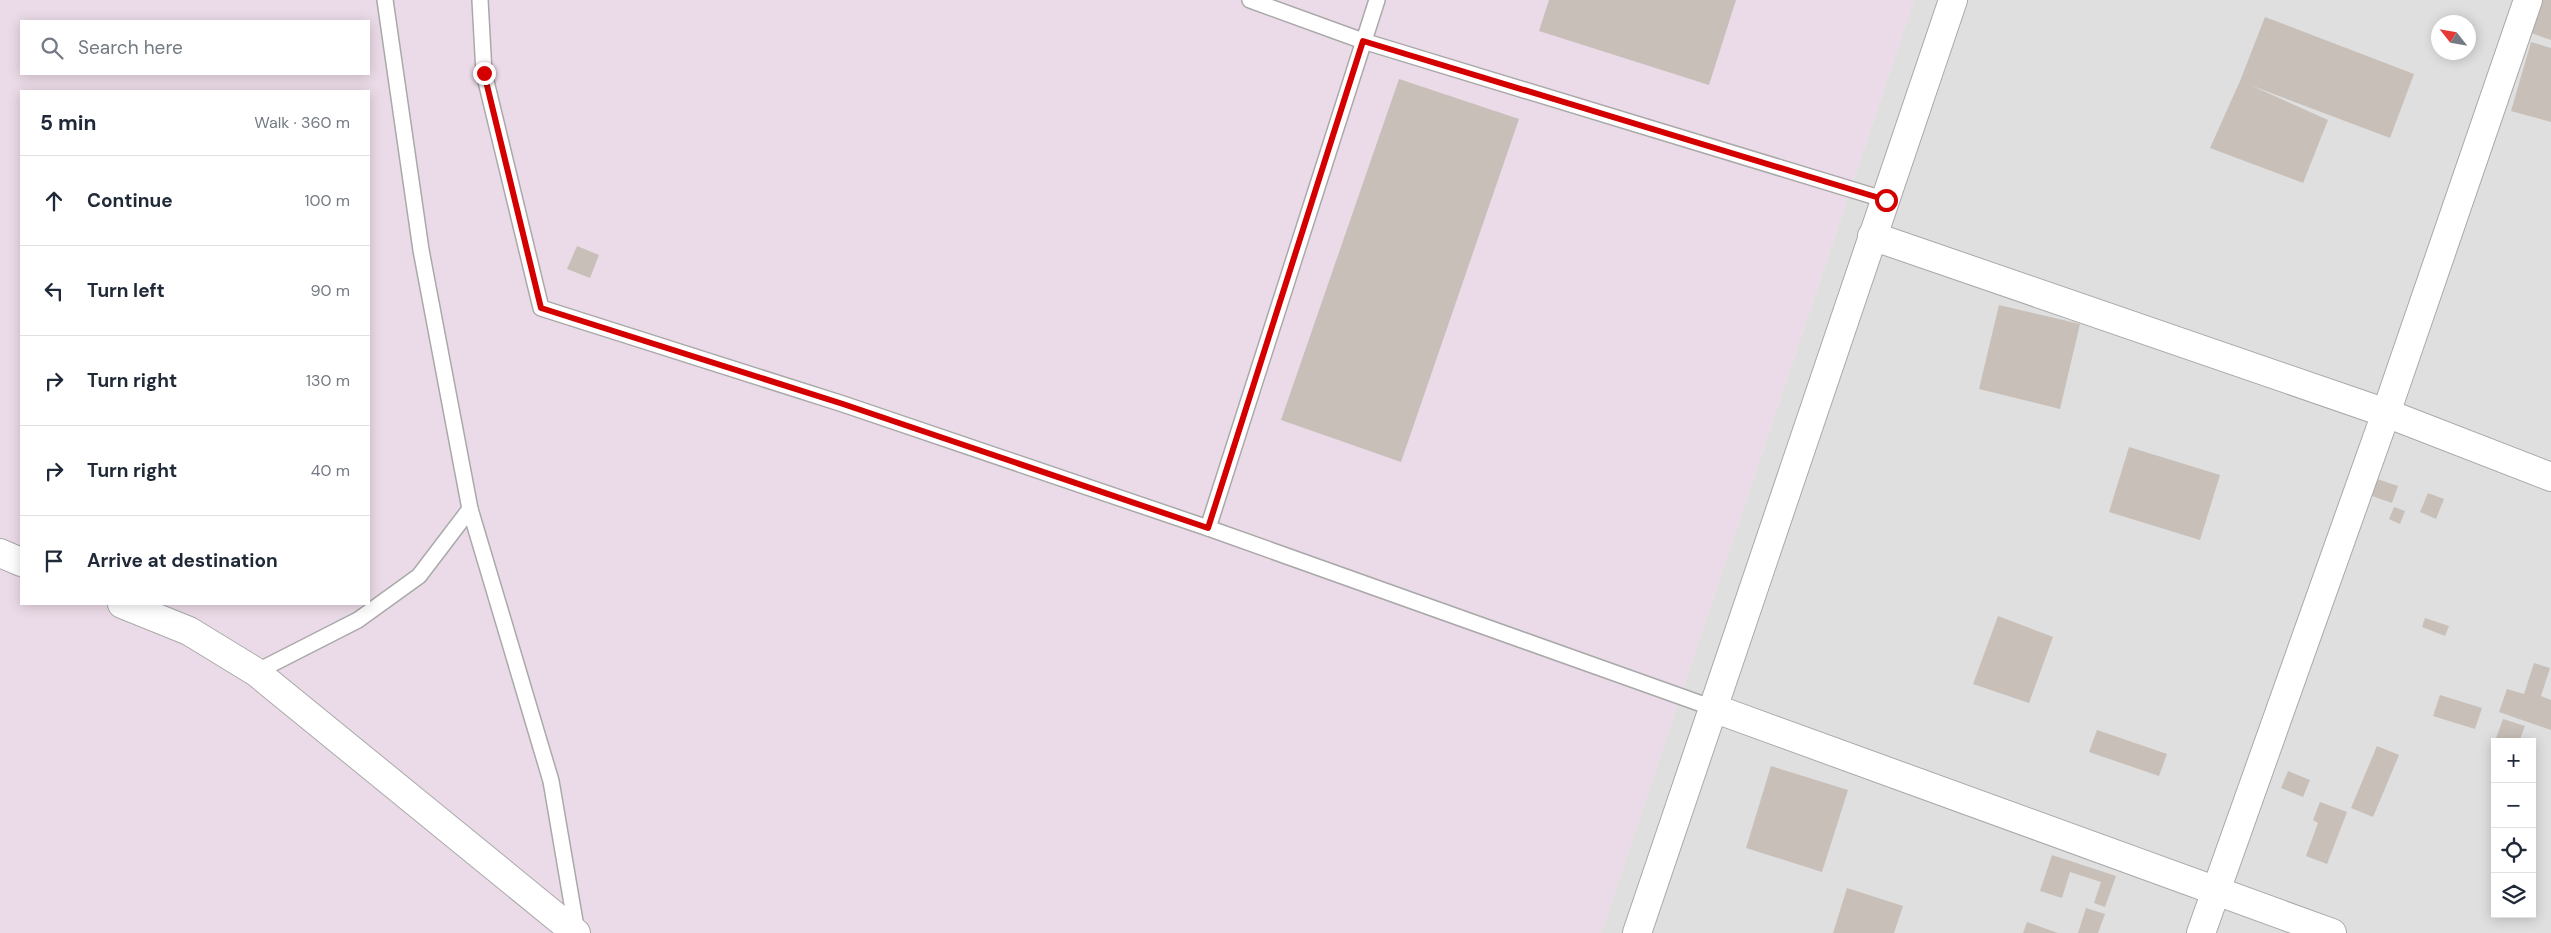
<!DOCTYPE html>
<html lang="en">
<head>
<meta charset="utf-8">
<style>
	:root { --surface:#fff; --page:#f2f2f3; --text:#1f2937; --muted:#747a83; --line:#e0e1e3 }
	body { margin:0; font-family:"DM Sans",sans-serif; background:var(--page); color:var(--text) }
	.controls { position:absolute; right:15px; bottom:15px; display:grid; overflow:hidden; border-radius:0px; box-shadow:0 2px 12px #0003 }
	.controls button { width:45px; height:45px; display:grid; place-items:center; padding:0; border:0; border-bottom:1px solid var(--line); background:var(--surface); color:var(--text); font:25px sans-serif }
	.compass { position:absolute; left:2431px; top:15px; width:45px; height:45px; border-radius:50%; background:var(--surface); box-shadow:0 2px 12px #0003; rotate:301deg }
	.stop { position:absolute; width:15px; height:15px; margin:-11px; border:4px solid #d40000; border-radius:50%; background:#fff }
	.stop.end { background:#d40000; border-color:#fff; box-shadow:0 1px 5px #0008 }
	.list { margin:0; padding:0; list-style:none }
	h2 { display:flex; justify-content:space-between; align-items:center; height:65px; margin:0; padding:0 20px; font-size:21px }
	h2 small { font-size:16px; font-weight:400; color:var(--muted) }
	.list li { display:grid; grid-template-columns:32px 1fr auto; gap:15px; align-items:center; box-sizing:border-box; height:90px; padding:0 20px; border-top:1px solid var(--line) }
	.list b { display:block; font-size:19px; white-space:nowrap }
	.list em { font-size:16px; font-style:normal; color:var(--muted) }
	.icon { flex:none; width:28px; height:28px; fill:none; stroke:currentColor; stroke-width:2; stroke-linecap:round; stroke-linejoin:round }
	.map { position:relative; flex:none; width:2551px; height:933px; overflow:hidden }
	.search { position:absolute; background:var(--surface); box-shadow:0 2px 12px #0003; left:20px; top:20px; width:350px; height:55px; display:flex; align-items:center; gap:12px; box-sizing:border-box; padding:0 18px; border-radius:0px; color:var(--muted); font-size:19px }
	.panel { position:absolute; background:var(--surface); box-shadow:0 2px 12px #0003; left:20px; top:90px; width:350px; height:515px; border-radius:0px }
	.map>svg:first-child { display:block }
</style>
</head>
<body>
<div class="map">
<svg width="2551" height="933" viewBox="0 0 2551 933">
	<rect width="100%" height="100%" fill="#f2efe9"/>
	<path fill="#e0dfdf" fill-rule="evenodd" d="M1914,0H2551V933H1601ZM2438,22H2468V52H2438ZM2495,742H2532V914H2495Z"/>
	<path fill="#ebdbe8" fill-rule="evenodd" d="M0,0H1914L1601,933H0ZM21,21H369V74H21ZM21,91H369V604H21Z"/>
	<g fill="#c7bfb8">
		<polygon points="1549,0 1736,0 1709,85 1539,31"/>
		<polygon points="2540,0 2551,0 2551,40 2528,32"/>
		<polygon points="2265,17 2414,74 2390,138 2250,85 2328,120 2303,183 2210,148 2240,81"/>
		<polygon points="2531,42 2551,48 2551,122 2511,111"/>
		<polygon points="1399,79 1519,119 1401,462 1281,420"/>
		<polygon points="577,246 599,255 590,278 567,269"/>
		<polygon points="1999,305 2080,324 2060,409 1979,389"/>
		<polygon points="2129,447 2220,475 2200,540 2109,512"/>
		<polygon points="2377,479 2398,486 2392,503 2372,496"/>
		<polygon points="2428,493 2444,499 2436,519 2420,512"/>
		<polygon points="2394,507 2405,511 2400,524 2389,519"/>
		<polygon points="1998,616 2053,637 2029,703 1973,684"/>
		<polygon points="2425,618 2449,626 2445,636 2422,627"/>
		<polygon points="2534,663 2550,668 2541,696 2551,700 2551,730 2499,712 2507,689 2524,694"/>
		<polygon points="2440,695 2482,708 2475,729 2433,716"/>
		<polygon points="2503,719 2525,726 2519,742 2495,741"/>
		<polygon points="2097,730 2167,754 2159,776 2089,752"/>
		<polygon points="2377,746 2399,755 2373,817 2351,808"/>
		<polygon points="1771,766 1848,790 1822,872 1746,848"/>
		<polygon points="2288,771 2310,780 2303,797 2281,788"/>
		<polygon points="2320,802 2347,812 2327,864 2306,856 2318,823 2313,820"/>
		<polygon points="2052,855 2116,876 2105,907 2094,903 2101,882 2070,872 2062,898 2040,891"/>
		<polygon points="1847,888 1903,906 1894,933 1833,933"/>
		<polygon points="2086,908 2105,914 2098,933 2078,933"/>
		<polygon points="2027,922 2058,933 2023,933"/>
	</g>
	<g fill="none" stroke-linecap="round" stroke-linejoin="round">
		<defs>
			<g id="service">
				<polyline points="480,0 484,73 541,308 843,404 1208,528 1713,708"/>
				<polyline points="1250,0 1363,41 1886,200"/>
				<polyline points="470,509 551,781 577,933"/>
				<polyline points="1208,528 1377,0"/>
				<polyline points="256,672 358,620 419,576 470,509 421,250 385,0"/>
			</g>
			<g id="minor">
				<polyline points="1872,236 2386,413 2551,477"/>
				<polyline points="1713,708 2332,933"/>
				<polyline points="2201,933 2386,413 2528,0"/>
			</g>
			<g id="tertiary">
				<polyline points="0,553 21,562"/>
				<polyline points="122,604 189,631 256,672 576,933"/>
				<polyline points="1637,933 1953,0"/>
			</g>
		</defs>
		<use href="#service" stroke="#a9a9a9" stroke-width="18"/>
		<use href="#minor" stroke="#a9a9a9" stroke-width="30"/>
		<use href="#tertiary" stroke="#a9a9a9" stroke-width="30"/>
		<use href="#service" stroke="#fff" stroke-width="15"/>
		<use href="#minor" stroke="#fff" stroke-width="28"/>
		<use href="#tertiary" stroke="#fff" stroke-width="28"/>
	</g>
	<g fill="none" stroke-linecap="round" stroke-linejoin="round">
		<polyline stroke="#d40000" stroke-width="6" points="484,73 541,308 843,404 1208,528 1363,41 1886,200"/>
	</g>
</svg>
<div class="controls">
<button>+</button>
<button>−</button>
<button><svg class="icon" aria-label="locate" viewBox="0 0 24 24"><circle cx="12" cy="12" r="6"/><path d="M12 2v4M12 18v4M2 12h4M18 12h4"/></svg></button>
<button><svg class="icon" aria-label="layers" viewBox="0 0 24 24"><path d="M12 4l9 5-9 5-9-5zM3 14l9 5 9-5"/></svg></button>
</div>
<svg class="compass" viewBox="-18 -18 36 36"><path d="M0-13l5 13h-10z" fill="#e53935"/><path d="M0 13l5-13h-10z" fill="#747a83"/></svg>
<div class="stop" style="left:1886px;top:200px"></div>
<div class="stop end" style="left:484px;top:73px"></div>
<div class="search"><svg class="icon" aria-label="search" viewBox="0 0 24 24"><circle cx="10" cy="10" r="6"/><path d="M15 15l6 6"/></svg>Search here</div>
<section class="panel">
<h2>5 min<small>Walk · 360 m</small></h2>
<ul class="list">
<li><svg class="icon" aria-label="ahead" viewBox="0 0 24 24"><path d="M12 20V5M6 11l6-6 6 6"/></svg><div><b>Continue</b></div><em>100 m</em></li>
<li><svg class="icon" aria-label="left" viewBox="0 0 24 24"><path d="M17 20v-9H6M10 6l-5 5 5 5"/></svg><div><b>Turn left</b></div><em>90 m</em></li>
<li><svg class="icon" aria-label="right" viewBox="0 0 24 24"><path d="M7 20v-9h11M14 6l5 5-5 5"/></svg><div><b>Turn right</b></div><em>130 m</em></li>
<li><svg class="icon" aria-label="right" viewBox="0 0 24 24"><path d="M7 20v-9h11M14 6l5 5-5 5"/></svg><div><b>Turn right</b></div><em>40 m</em></li>
<li><svg class="icon" aria-label="arrive" viewBox="0 0 24 24"><path d="M6 21V4h12l-3 4 3 4H6"/></svg><div><b>Arrive at destination</b></div></li>
</ul>
</section>
</div>
</body>
</html>
